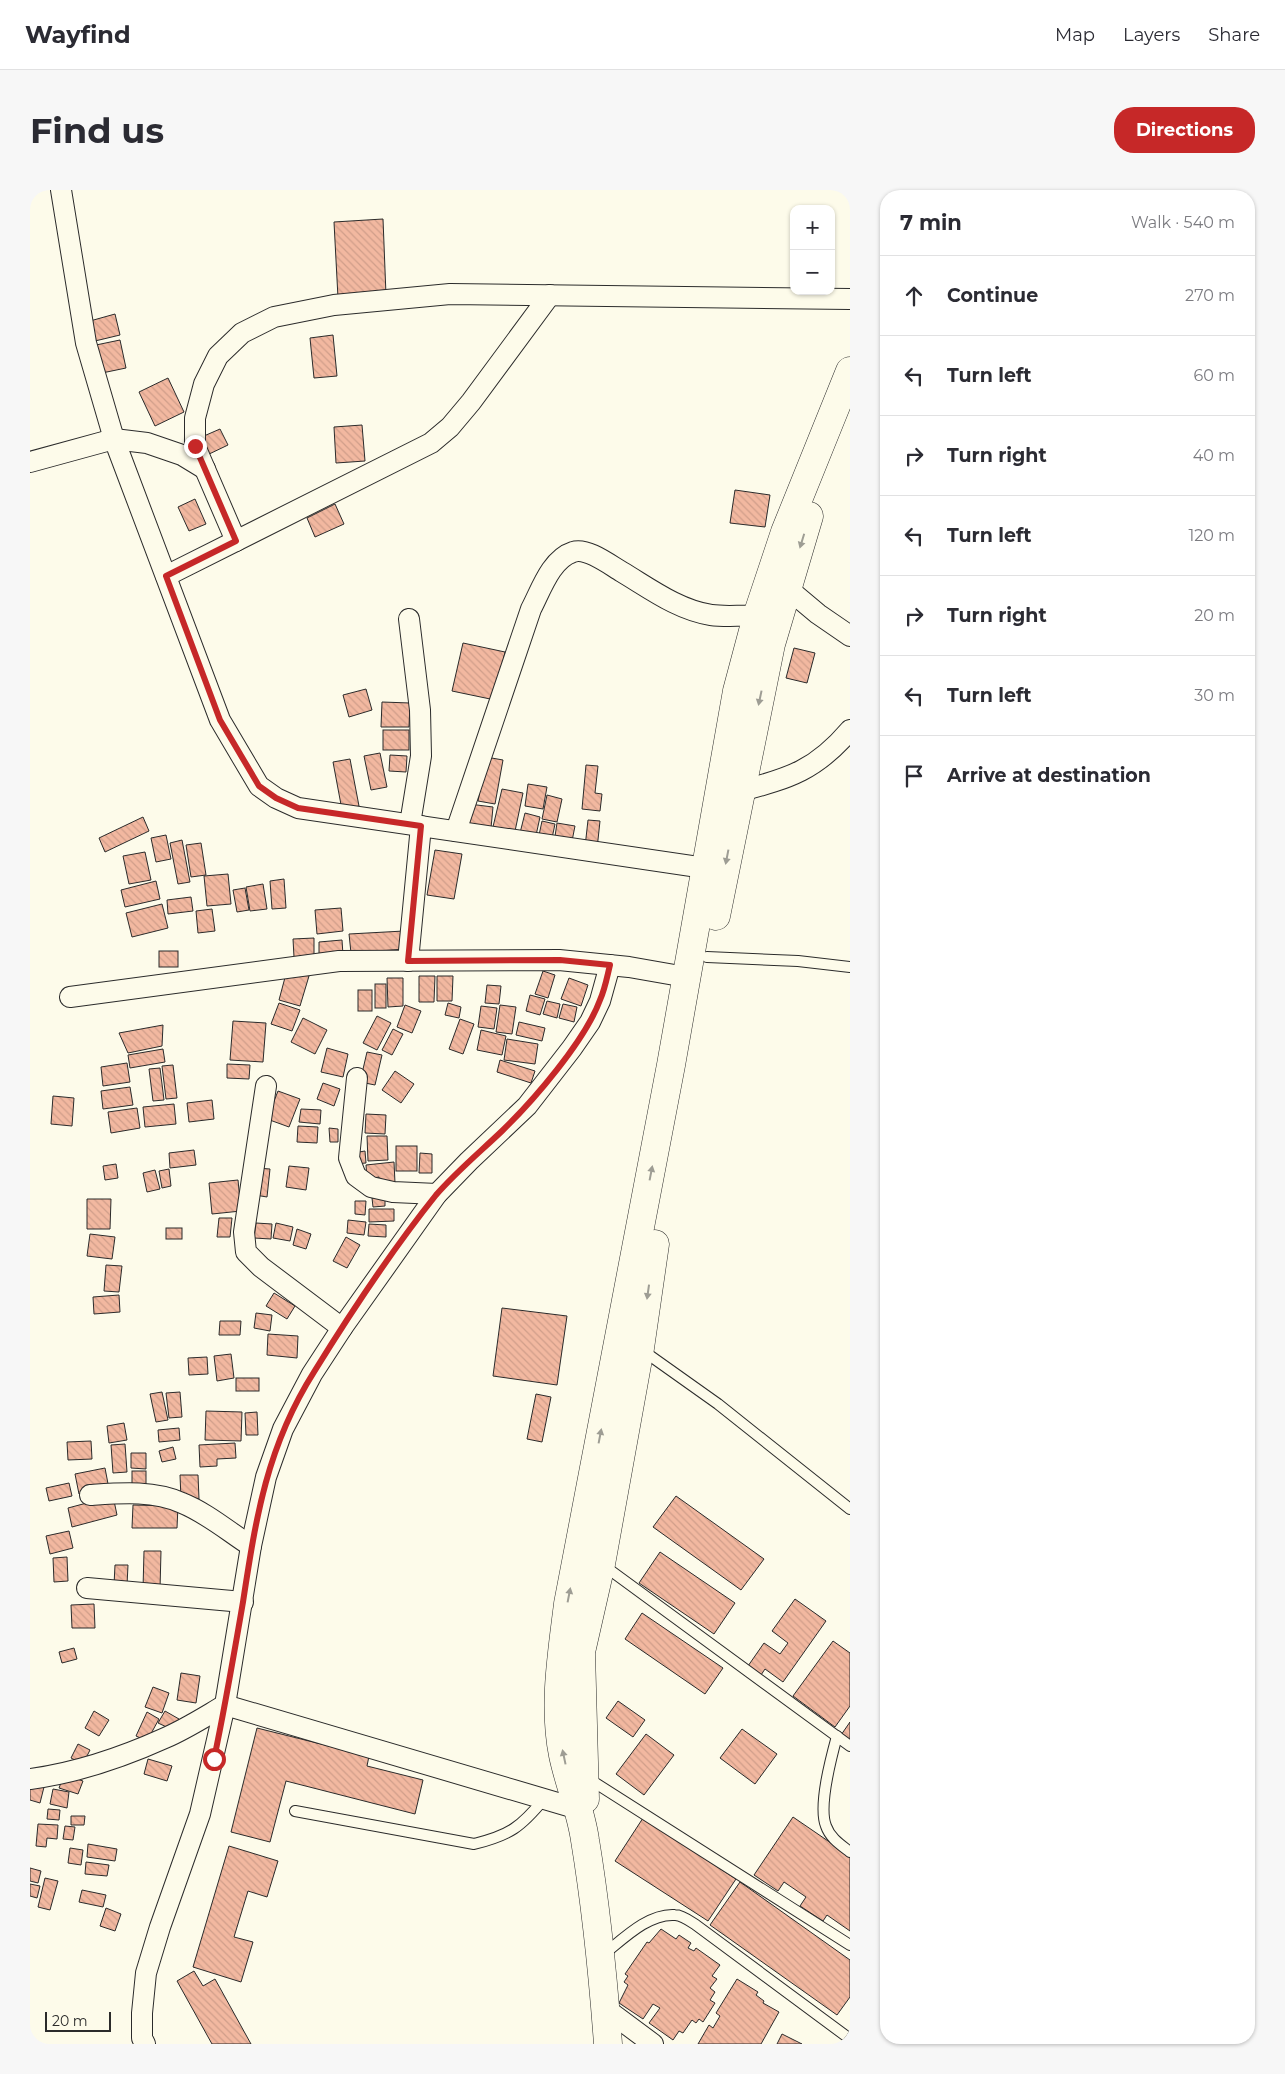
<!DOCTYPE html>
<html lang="en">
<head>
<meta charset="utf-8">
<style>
	:root { --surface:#fff; --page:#f7f7f7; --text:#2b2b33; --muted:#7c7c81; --line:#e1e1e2; --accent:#c62828 }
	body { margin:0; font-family:Montserrat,sans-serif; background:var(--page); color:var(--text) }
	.controls { position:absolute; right:15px; top:15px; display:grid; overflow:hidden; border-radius:10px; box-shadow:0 1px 4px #0004 }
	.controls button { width:45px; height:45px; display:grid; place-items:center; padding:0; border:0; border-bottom:1px solid var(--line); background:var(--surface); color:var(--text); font:25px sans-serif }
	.scale { position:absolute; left:15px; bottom:12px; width:66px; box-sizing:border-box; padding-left:5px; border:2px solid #2b2b2b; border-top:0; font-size:14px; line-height:18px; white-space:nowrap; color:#2b2b2b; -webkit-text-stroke:4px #fdfbea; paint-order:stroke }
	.stop { position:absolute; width:15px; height:15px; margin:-11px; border:4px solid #c62828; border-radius:50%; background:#fff }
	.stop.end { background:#c62828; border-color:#fff; box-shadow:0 1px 5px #0008 }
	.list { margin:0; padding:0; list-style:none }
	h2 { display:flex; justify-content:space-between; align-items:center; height:65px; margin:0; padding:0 20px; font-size:21px }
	h2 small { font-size:16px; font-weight:400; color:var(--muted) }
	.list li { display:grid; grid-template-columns:32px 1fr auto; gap:15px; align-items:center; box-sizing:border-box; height:80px; padding:0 20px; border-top:1px solid var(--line) }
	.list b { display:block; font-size:19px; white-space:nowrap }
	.list em { font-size:16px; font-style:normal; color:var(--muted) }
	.icon { flex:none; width:28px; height:28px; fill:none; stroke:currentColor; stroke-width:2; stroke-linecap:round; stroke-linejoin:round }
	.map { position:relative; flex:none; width:820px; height:1854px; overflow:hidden; border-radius:20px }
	header { display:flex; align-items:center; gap:30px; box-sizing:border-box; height:70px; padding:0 25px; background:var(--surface); border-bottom:1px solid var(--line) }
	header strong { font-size:24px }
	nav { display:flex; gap:28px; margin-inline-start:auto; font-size:18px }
	.intro { display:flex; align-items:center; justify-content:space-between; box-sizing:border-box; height:120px; padding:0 30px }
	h1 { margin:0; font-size:35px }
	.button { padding:12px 22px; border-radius:20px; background:var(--accent); color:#fff; font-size:18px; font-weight:700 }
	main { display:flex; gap:30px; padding:0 30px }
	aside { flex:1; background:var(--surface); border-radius:20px; box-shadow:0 1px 4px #0004 }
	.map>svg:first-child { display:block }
</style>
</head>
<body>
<header>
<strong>Wayfind</strong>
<nav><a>Map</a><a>Layers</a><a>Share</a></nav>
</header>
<div class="intro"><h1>Find us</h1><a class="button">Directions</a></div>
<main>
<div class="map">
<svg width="820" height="1854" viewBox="0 0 820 1854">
	<defs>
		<pattern id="building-back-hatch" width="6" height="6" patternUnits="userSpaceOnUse" patternTransform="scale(1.25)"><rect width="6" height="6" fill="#f2b8a0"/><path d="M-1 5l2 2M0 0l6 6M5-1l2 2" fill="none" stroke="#d09e8a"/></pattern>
	</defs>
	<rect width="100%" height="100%" fill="#fdfbea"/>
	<g fill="url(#building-back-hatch)" stroke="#2b2b2b">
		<polygon points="353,29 356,105 308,108 304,32"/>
		<polygon points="85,124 90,145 65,151 60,131"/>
		<polygon points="303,145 307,186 284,188 280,148"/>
		<polygon points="90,150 96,178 72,183 66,155"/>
		<polygon points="138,188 154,222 125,236 109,202"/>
		<polygon points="332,235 335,271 306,273 304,237"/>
		<polygon points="190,239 198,255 175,266 167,249"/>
		<polygon points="705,300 740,305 735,337 700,333"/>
		<polygon points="165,309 176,334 159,341 148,317"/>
		<polygon points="305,314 314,334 285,347 277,328"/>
		<polygon points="433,453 475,462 465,510 422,501"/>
		<polygon points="764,458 785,463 777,493 756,488"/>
		<polygon points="336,499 342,520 319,527 313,505"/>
		<polygon points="352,512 380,513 379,537 351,537"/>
		<rect x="353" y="540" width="26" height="20"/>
		<polygon points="350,563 357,597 341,600 334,566"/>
		<polygon points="360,565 377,566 376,582 359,581"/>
		<polygon points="456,567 473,570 465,614 448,611"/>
		<polygon points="320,569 329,616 312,620 303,572"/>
		<polygon points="556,575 568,576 565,603 572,604 570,621 552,619"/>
		<polygon points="498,594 517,597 513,619 495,616"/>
		<polygon points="472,599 493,603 484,646 462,641"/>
		<polygon points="517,605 532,609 527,632 512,629"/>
		<polygon points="439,614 463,617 461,638 437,635"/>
		<polygon points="495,623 510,627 505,650 489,647"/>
		<polygon points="113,627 119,641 75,662 69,648"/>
		<polygon points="558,630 570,631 567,659 555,657"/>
		<polygon points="512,631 525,634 521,653 508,650"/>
		<polygon points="527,633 545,636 541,656 524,653"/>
		<polygon points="136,645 141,669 126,672 121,648"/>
		<polygon points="152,650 160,692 148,694 140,653"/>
		<polygon points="171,653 176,685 161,687 156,655"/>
		<polygon points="405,660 432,664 424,709 397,705"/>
		<polygon points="115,662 121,690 99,694 93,666"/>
		<polygon points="198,684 201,714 177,716 174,686"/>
		<polygon points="254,689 256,718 242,719 240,691"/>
		<polygon points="126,691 130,709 95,717 91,700"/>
		<polygon points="233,694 237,719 220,721 216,697"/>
		<polygon points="215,698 219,720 207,722 203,700"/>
		<polygon points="161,707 163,721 138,724 137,710"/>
		<polygon points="132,714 138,738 102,747 96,723"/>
		<polygon points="311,718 313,741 287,744 285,720"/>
		<polygon points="182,719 185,741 168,743 166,721"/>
		<polygon points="374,741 375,759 321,763 319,744"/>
		<polygon points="284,748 284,766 264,767 263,749"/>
		<polygon points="312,750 313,765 289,767 289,752"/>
		<rect x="129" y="761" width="19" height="16"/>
		<polygon points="257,780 279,786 270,816 249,810"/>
		<polygon points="513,781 525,785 518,808 505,804"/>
		<polygon points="389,786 405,786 404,812 389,812"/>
		<polygon points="407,786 423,786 422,811 407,811"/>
		<polygon points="357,788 373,788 373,816 358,817"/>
		<polygon points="539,788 558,795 551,816 531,809"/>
		<rect x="345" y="794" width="11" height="24"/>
		<polygon points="457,795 471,796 469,814 455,813"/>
		<rect x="328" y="800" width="14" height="21"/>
		<polygon points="500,805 515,809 510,825 496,821"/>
		<polygon points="517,811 530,814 527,828 513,824"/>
		<polygon points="249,813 270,820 262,841 241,834"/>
		<polygon points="418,813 431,817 429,828 415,825"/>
		<polygon points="533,814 547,817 544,832 529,828"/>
		<polygon points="375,815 391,821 382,843 367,837"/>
		<polygon points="470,815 486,817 482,844 466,842"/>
		<polygon points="451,816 467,818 464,839 448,837"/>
		<polygon points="347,826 361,833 347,860 333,853"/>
		<polygon points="273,828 297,840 285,864 261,852"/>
		<polygon points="430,829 444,834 433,864 419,859"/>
		<polygon points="203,831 236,833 233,872 200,870"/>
		<polygon points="489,832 515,838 512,851 486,845"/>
		<polygon points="133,835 132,856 98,863 89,843"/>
		<polygon points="363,839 373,844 362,865 352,860"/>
		<polygon points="451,840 476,846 472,865 447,860"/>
		<polygon points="477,849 508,854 505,874 474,870"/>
		<polygon points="297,858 318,864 313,887 291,882"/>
		<polygon points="133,859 135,872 100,878 98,865"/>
		<polygon points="337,862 352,865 345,895 330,892"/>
		<polygon points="470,870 505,881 501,893 467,882"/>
		<polygon points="97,873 100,892 73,896 71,877"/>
		<polygon points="197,874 220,875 219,889 197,888"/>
		<polygon points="143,875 147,908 136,909 132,876"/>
		<polygon points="130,878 134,910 123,911 119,879"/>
		<polygon points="365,881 384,894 371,913 352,900"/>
		<polygon points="293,893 310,899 304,916 287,909"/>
		<polygon points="100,897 103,915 73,919 71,901"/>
		<polygon points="248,901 270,909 259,937 237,929"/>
		<polygon points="23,906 44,908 42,936 21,934"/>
		<polygon points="182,910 184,929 159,932 157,913"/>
		<polygon points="144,914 146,934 115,937 113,917"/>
		<polygon points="107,918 110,938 81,943 78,922"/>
		<polygon points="271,919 291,920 290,934 269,932"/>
		<polygon points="336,924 356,925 355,944 335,943"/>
		<polygon points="268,936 288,937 287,953 267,952"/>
		<polygon points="299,938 308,939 308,952 300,952"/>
		<polygon points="337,946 357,946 358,970 338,971"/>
		<rect x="366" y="956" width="21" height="25"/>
		<polygon points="164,960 166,975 140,978 139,963"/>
		<polygon points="335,961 336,973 324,974 323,963"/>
		<polygon points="390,963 402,964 402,983 389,983"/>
		<polygon points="364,972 365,993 349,994 349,987 337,989 336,975"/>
		<polygon points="86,974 88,988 75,990 73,976"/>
		<polygon points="259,976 279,978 276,1000 256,997"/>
		<polygon points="227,978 240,979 237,1007 225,1005"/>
		<polygon points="139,979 141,996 132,998 129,981"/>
		<polygon points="125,980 130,999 117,1002 113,983"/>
		<polygon points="208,990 211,1021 182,1024 179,993"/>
		<polygon points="355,1007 355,1016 343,1017 342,1008"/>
		<polygon points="57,1009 81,1009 80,1039 57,1039"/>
		<polygon points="325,1011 336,1011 335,1025 325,1024"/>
		<polygon points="339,1019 364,1019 364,1031 339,1032"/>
		<polygon points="189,1028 202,1028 200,1047 187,1047"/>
		<polygon points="318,1030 336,1032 334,1045 317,1043"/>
		<polygon points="226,1033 242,1034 241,1049 224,1048"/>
		<polygon points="246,1033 263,1037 260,1051 243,1048"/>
		<polygon points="339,1034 356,1035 356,1047 338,1046"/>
		<rect x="136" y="1038" width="16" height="11"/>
		<polygon points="267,1039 281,1044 276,1059 263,1055"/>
		<polygon points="60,1044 85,1047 82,1069 57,1066"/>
		<polygon points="316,1047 330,1055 317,1078 303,1071"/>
		<polygon points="76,1075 92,1076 89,1102 74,1101"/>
		<polygon points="244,1103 265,1116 257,1129 236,1116"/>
		<polygon points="89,1105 90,1122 64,1124 63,1107"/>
		<polygon points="472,1118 537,1126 527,1195 463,1186"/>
		<polygon points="226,1123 242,1125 240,1141 224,1138"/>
		<polygon points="190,1131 211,1131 210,1145 189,1145"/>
		<polygon points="238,1144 268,1146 267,1168 237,1165"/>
		<polygon points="201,1164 204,1188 187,1191 184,1166"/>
		<polygon points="177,1167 178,1184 159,1185 158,1168"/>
		<rect x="206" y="1188" width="23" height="13"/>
		<polygon points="132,1202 138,1230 126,1232 120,1204"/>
		<polygon points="150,1202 152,1227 139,1228 136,1203"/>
		<polygon points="506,1204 521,1207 512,1252 497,1249"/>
		<polygon points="176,1221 212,1222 211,1251 175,1250"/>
		<polygon points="227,1222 228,1245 216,1245 215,1223"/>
		<polygon points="94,1233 97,1250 79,1253 77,1236"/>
		<polygon points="149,1238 150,1250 129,1252 128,1240"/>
		<polygon points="61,1251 62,1269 38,1270 37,1252"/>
		<polygon points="205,1253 206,1268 187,1269 187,1276 170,1277 169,1255"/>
		<polygon points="95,1254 97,1282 83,1283 81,1255"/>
		<polygon points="143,1257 146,1269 132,1272 129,1261"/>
		<polygon points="101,1263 116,1263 116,1279 101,1278"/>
		<polygon points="75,1278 79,1299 49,1304 45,1284"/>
		<rect x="102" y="1281" width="14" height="18"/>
		<polygon points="150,1285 168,1285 169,1309 151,1309"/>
		<polygon points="39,1293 42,1306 19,1311 16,1298"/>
		<polygon points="83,1306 87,1325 42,1337 38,1318"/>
		<polygon points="646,1306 734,1369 711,1400 623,1337"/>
		<polygon points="103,1315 148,1316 147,1338 102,1338"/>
		<polygon points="39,1341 43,1358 20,1364 16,1346"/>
		<polygon points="114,1361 131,1361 130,1399 113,1399"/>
		<polygon points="630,1362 705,1413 684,1444 609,1393"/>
		<polygon points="37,1367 38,1391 24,1392 23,1368"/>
		<polygon points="85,1375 98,1375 97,1395 84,1395"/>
		<polygon points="765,1409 796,1431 753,1492 735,1479 731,1485 718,1476 734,1453 750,1464 758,1453 742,1441"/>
		<polygon points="64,1414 65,1438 42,1438 41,1415"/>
		<polygon points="612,1423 693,1478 675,1504 595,1449"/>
		<polygon points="803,1451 820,1463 820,1516 805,1537 763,1506"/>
		<polygon points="44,1458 47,1469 32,1473 29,1462"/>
		<polygon points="151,1483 170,1486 166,1513 147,1510"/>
		<polygon points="123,1497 139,1503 132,1523 115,1517"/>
		<polygon points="588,1511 615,1530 603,1547 576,1528"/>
		<polygon points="64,1521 79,1530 69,1546 55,1538"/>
		<polygon points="135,1521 149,1529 143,1540 128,1533"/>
		<polygon points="117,1522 129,1529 117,1551 106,1546"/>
		<polygon points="820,1532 820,1552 811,1545"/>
		<polygon points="227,1538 339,1566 337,1576 393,1590 385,1624 256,1591 240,1652 201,1642"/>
		<polygon points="712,1539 747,1564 725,1594 690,1568"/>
		<polygon points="616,1544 644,1565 614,1605 586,1584"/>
		<polygon points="48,1554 60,1560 53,1574 41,1568"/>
		<polygon points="118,1569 142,1576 137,1591 114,1584"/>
		<polygon points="34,1585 53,1591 48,1604 29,1598"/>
		<polygon points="0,1592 15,1593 10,1613 0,1610"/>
		<polygon points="23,1599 39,1602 37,1618 20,1614"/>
		<polygon points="18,1619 30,1620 29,1630 17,1629"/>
		<polygon points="41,1626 55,1626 54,1635 41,1635"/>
		<polygon points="763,1627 820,1666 820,1741 797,1725 793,1731 770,1716 776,1707 754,1692 748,1701 724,1685"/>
		<polygon points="613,1628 706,1689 678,1731 585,1671"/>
		<polygon points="8,1634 28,1635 27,1649 17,1648 16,1657 6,1656"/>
		<polygon points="35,1636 45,1637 43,1650 33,1649"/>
		<polygon points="58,1654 87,1659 85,1671 57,1667"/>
		<polygon points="199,1656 248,1671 237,1707 218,1701 204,1747 223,1752 211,1792 163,1777"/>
		<polygon points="40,1658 53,1660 51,1675 38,1673"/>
		<polygon points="56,1672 79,1675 77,1686 55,1684"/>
		<polygon points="0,1678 11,1681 8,1693 0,1691"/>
		<polygon points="15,1688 28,1691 20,1720 8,1717"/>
		<polygon points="710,1692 820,1770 820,1807 807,1825 680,1735"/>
		<polygon points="0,1694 10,1696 7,1708 0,1706"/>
		<polygon points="52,1700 76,1705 73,1717 49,1712"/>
		<polygon points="76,1718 91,1724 85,1741 70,1736"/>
		<polygon points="631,1739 646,1749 649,1745 661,1753 658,1758 664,1761 666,1758 690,1775 682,1786 687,1789 680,1798 685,1802 680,1810 685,1813 673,1832 669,1829 666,1833 662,1830 653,1843 649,1841 643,1850 619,1833 630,1818 623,1814 613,1829 589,1813 598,1795 594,1792 598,1786 595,1784 617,1752 619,1753"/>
		<polygon points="164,1781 173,1796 185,1789 221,1854 182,1854 147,1791"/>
		<polygon points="707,1789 728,1802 726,1805 734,1811 733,1813 749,1822 731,1854 668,1854 679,1835 683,1838 690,1826 686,1823"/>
		<polygon points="752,1844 772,1854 747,1854"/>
	</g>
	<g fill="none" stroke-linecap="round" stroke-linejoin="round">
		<defs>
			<g id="lane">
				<polyline points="677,767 768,771 820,777"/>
				<polyline points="612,1160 688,1214 820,1319"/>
				<polyline points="573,1375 820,1556"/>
				<path d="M807,1546C801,1568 788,1616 796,1636C800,1648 811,1655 820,1662"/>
				<polyline points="559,1589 820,1755"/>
				<path d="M265,1621L444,1654C480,1645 491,1637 514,1609"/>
				<path d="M573,1765C592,1750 618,1723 645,1725C652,1725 660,1731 666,1735L820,1849"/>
			</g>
			<g id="street">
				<polyline points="31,0 56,153 84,249 190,530 229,596 246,608 268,618 675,678"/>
				<polyline points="0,272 84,249 117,253 152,265 175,279"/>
				<polyline points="206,351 165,256 165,228 174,194 188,166 212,143 244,127 304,115 420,104 820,109"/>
				<polyline points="136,386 401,253 420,237 441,212 520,105"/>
				<polyline points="757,398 788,424 820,446"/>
				<polyline points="379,429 390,520 391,566 380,634"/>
				<path d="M711,601C760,588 786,580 820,540"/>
				<path d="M426,641L501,419C511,400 521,369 543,362C557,357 580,375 592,382C619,398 648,420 681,425C695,427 712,425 727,426"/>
				<polyline points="378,771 391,636"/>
				<polyline points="40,807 309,771 529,770 599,777 656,787"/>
				<polyline points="327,888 319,968 326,986 341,997 363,1002 407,1004"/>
				<polyline points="236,896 214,1042 216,1062 231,1077 312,1138"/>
				<path d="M60,1305C90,1303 124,1300 152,1313C177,1323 199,1342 221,1356"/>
				<polyline points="57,1398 213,1412"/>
				<path d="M0,1589C45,1583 93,1567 135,1548C156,1539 176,1526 195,1515L548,1619"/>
				<polyline points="576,1819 623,1854"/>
				<polyline points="115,1854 112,1848 112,1823 116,1783 130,1737 170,1624 195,1515 221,1356 236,1287 253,1239 282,1184 312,1138 407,1004 439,971 497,916 542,858 560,832 570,811 580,775"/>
			</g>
			<g id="secondary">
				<polyline points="686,726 741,454 779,326"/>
				<polyline points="555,1609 551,1462 571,1374 610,1158 625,1054"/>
				<path d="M578,1854C573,1786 566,1717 555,1650C551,1621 539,1594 533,1565C523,1516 532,1463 538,1414L641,875L707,501L727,426L755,342L820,181"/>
			</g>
		</defs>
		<use href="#lane" stroke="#2b2b2b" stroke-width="12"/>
		<use href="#street" stroke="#2b2b2b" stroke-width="22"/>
		<use href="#secondary" stroke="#2b2b2b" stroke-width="29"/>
		<use href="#lane" stroke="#fdfbea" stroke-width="10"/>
		<use href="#street" stroke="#fdfbea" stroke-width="20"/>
		<use href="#secondary" stroke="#fdfbea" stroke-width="28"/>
	</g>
	<defs><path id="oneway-solid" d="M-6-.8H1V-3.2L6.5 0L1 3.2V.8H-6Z" transform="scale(1.25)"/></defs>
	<g fill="#9e9d94">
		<use href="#oneway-solid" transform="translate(772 351) rotate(107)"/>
		<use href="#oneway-solid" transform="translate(730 508) rotate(102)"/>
		<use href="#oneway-solid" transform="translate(697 667) rotate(101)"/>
		<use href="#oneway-solid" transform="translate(621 983) rotate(-79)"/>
		<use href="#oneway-solid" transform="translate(618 1102) rotate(98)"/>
		<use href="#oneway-solid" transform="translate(570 1246) rotate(-79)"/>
		<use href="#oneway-solid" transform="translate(539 1405) rotate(-79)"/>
		<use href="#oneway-solid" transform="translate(534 1567) rotate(-102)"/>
	</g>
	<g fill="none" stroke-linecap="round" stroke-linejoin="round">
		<path stroke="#c62828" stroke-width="6" d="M165,256L206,351L136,386L190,530L229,596L246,608L268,618L391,636L378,771L530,770L580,775C577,787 575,799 570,810C555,851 503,911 472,941C450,962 426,982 406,1005C362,1060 321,1122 284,1182C237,1256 226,1327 213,1412C204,1464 195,1517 184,1569"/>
	</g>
</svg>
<div class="controls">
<button>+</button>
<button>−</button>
</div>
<div class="scale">20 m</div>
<div class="stop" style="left:184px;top:1569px"></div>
<div class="stop end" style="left:165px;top:256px"></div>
</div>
<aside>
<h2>7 min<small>Walk · 540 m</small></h2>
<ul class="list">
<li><svg class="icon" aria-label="ahead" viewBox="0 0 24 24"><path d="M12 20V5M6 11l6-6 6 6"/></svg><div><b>Continue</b></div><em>270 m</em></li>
<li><svg class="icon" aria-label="left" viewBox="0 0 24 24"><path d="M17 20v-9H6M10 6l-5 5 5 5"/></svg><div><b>Turn left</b></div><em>60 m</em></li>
<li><svg class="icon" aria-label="right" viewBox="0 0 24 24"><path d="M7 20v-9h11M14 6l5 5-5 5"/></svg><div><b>Turn right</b></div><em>40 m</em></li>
<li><svg class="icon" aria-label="left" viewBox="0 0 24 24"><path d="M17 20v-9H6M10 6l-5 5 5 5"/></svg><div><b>Turn left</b></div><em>120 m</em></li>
<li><svg class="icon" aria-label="right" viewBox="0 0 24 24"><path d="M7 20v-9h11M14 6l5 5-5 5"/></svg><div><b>Turn right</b></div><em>20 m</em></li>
<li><svg class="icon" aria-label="left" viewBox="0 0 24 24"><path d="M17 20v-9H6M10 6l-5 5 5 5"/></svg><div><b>Turn left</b></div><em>30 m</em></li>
<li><svg class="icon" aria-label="arrive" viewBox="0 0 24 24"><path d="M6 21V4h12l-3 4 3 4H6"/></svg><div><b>Arrive at destination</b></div></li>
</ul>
</aside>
</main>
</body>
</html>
